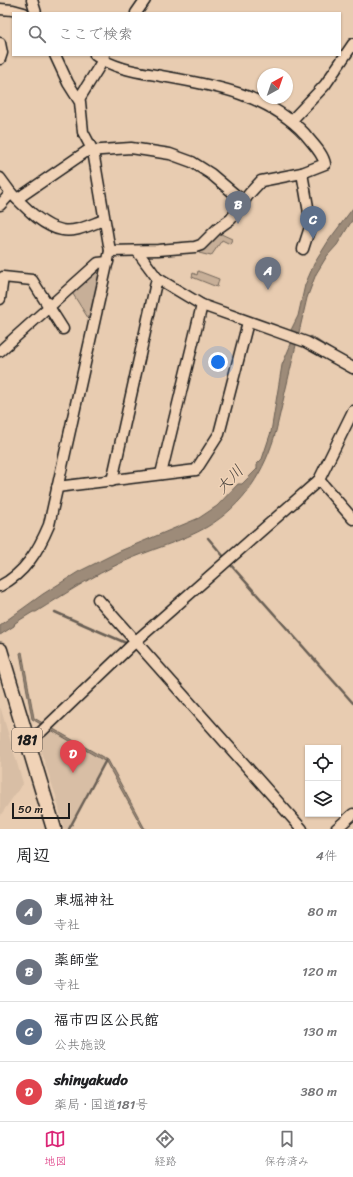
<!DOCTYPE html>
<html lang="ja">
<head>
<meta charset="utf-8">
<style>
	:root { --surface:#fff; --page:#f2f2f2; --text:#202124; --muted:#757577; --line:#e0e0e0; --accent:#db2777 }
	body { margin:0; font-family:Sriracha,"Klee One",sans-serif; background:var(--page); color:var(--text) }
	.controls { position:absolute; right:12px; bottom:12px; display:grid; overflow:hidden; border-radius:0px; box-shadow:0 1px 3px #0004 }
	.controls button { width:36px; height:36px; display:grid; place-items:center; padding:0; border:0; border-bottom:1px solid var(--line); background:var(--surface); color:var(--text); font:20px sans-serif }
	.compass { position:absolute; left:257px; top:68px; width:36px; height:36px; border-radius:50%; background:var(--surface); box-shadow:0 1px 3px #0004; rotate:40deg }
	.scale { position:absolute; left:12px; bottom:10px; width:58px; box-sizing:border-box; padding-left:4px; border:2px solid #1c1c1c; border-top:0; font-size:11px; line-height:14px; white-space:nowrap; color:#1c1c1c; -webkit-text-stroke:3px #f1d3b7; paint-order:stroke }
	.you { position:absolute; left:218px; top:362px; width:14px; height:14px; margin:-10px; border:3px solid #fff; border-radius:50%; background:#1a73e8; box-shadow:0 0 0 6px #1a73e833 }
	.badge { display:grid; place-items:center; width:26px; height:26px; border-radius:50%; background:var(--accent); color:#fff; font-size:13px; font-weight:700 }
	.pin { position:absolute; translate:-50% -33px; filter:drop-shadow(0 1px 2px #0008) }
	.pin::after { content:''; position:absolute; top:21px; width:14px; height:12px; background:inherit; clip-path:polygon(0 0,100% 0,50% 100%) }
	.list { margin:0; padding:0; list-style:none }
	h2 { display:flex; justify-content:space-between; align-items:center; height:52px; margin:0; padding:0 16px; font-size:17px }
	h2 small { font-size:13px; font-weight:400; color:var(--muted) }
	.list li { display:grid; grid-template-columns:26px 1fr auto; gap:12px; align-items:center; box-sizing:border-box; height:60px; padding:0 16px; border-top:1px solid var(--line) }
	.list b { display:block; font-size:15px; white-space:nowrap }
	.list p { margin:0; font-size:13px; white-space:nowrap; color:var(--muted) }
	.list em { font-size:13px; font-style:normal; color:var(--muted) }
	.icon { flex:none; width:22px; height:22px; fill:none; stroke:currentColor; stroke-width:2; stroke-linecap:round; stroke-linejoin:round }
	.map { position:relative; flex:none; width:353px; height:829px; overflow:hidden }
	.search { position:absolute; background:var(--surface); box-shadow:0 1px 3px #0004; left:12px; right:12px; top:12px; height:44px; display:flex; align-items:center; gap:10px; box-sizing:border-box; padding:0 14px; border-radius:0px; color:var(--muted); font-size:15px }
	.sheet { height:292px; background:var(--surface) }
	nav { display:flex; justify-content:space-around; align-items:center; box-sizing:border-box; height:56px; border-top:1px solid var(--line); background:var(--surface); font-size:11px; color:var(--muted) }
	nav a { display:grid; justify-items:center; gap:2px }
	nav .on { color:var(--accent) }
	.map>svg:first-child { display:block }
</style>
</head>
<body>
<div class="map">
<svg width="353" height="829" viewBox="0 0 353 829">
	<rect width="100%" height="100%" fill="#e8ccb1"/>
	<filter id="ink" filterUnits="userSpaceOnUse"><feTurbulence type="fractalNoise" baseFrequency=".025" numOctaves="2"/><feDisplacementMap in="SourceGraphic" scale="8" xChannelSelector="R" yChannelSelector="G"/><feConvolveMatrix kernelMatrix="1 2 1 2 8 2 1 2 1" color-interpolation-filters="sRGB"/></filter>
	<g filter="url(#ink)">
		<g fill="#d8bea5">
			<polygon points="0,706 23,783 0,816"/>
			<polygon points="47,728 105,761 68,829 64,829 56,796 38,743"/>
		</g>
		<g fill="#c7af98" stroke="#72665a">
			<polygon points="219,233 232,239 230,244 222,240 211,256 199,253 200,250"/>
			<polygon points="97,269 101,271 90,321 71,291"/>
			<polygon points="198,271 219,279 217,287 192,277 193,273 197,275"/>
		</g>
		<g fill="#9d8b79" stroke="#695f54">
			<path d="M353,208V219L337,245L327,256L316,274L307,298L276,431C265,471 244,505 207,527C183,541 149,550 123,562C92,576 65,594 36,612H33L15,623L14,626L0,635V625L43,594L78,572L120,551L199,518L217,506L238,484H242L257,469V464L262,459L271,432L282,365L291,344L290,332L298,316L305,285L314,264L329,240Z"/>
			<polygon points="22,652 34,718 108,760 145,829 143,829 106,762 32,719 20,653"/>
		</g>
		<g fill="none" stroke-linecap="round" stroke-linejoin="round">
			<g stroke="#695f54" stroke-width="2.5">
				<polyline points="311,337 337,354"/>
				<polyline points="309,349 353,374"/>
				<polyline points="208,538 225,558"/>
				<polyline points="229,563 353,703"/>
				<polyline points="55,612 126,643"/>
				<polyline points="69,829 106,760"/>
			</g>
			<defs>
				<g id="minor">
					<polyline points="32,0 36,13"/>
					<polyline points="0,9 13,10 24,13"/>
					<polyline points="136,13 145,0"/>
					<polyline points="0,43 2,53 0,59"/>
					<path d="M95,55C114,69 139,72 161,76C213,85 268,94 305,134C312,143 323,153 325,164L302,173L261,181L249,194L231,219L217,229L201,245L195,247L158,250L110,251"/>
					<polyline points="79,99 100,65 104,55"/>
					<polyline points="292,120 325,85 353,44"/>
					<polyline points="302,173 311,224 303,249"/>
					<polyline points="0,178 11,193"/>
					<polyline points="17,199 87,151 131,148 170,154 192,162 211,174 244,202"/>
					<path d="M0,205L11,193C25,207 42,226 62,230C75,233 92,224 104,220"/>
					<polyline points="137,251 157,278 202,305 306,342 353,368"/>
					<polyline points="0,299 3,277 32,280 63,329"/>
					<polyline points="0,351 98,263 108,262"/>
					<polyline points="161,474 202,305"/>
					<polyline points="319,480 353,519"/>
					<polyline points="112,481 157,278"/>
					<polyline points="57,487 196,470 219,434 248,322"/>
					<path d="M0,586C25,573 38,551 49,525L110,251L93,151L83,132L80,102L68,83L55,55"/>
					<polyline points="98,599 302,829"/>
					<polyline points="27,739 41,732 136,641 319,480 353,411"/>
					<polyline points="336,829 353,814"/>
				</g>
				<polyline id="highway" points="0,650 54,829"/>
			</defs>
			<use href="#minor" stroke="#1c1c1c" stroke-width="13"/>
			<use href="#highway" stroke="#1c1c1c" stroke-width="17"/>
			<use href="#minor" stroke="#f1d3b7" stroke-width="10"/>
			<use href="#highway" stroke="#f1d3b7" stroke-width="14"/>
		</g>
	</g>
	<g text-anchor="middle" stroke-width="3" stroke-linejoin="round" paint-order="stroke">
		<rect fill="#f1d3b7" stroke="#5c534a" stroke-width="1" x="12" y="728" width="30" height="24" rx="3"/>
		<g font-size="14" font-weight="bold" fill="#1c1c1c">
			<text x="27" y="745">181</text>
		</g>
		<g font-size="16" font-style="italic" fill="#49433d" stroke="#f1d3b7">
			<text transform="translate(229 479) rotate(-47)" y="6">大川</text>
		</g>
	</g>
</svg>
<div class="controls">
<button><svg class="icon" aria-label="locate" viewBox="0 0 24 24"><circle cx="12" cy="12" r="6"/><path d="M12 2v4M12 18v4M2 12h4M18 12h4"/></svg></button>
<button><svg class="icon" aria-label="layers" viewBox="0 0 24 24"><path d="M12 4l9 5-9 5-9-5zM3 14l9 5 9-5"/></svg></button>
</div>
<svg class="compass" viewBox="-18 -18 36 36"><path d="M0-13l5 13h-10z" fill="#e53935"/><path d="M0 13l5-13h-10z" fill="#757577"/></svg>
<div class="scale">50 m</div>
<div class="you"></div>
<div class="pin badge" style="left:268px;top:290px;background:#6b7280">A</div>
<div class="pin badge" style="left:238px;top:224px;background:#6b7280">B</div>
<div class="pin badge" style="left:313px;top:239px;background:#5c6f8a">C</div>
<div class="pin badge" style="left:73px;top:773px;background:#e0444e">D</div>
<div class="search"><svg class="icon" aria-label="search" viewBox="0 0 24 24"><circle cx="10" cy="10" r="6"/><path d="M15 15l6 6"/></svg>ここで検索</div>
</div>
<section class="sheet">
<h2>周辺<small>4件</small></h2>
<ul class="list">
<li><span class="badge" style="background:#6b7280">A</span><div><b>東堀神社</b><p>寺社</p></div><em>80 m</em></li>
<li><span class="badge" style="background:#6b7280">B</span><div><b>薬師堂</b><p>寺社</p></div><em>120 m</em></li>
<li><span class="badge" style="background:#5c6f8a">C</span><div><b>福市四区公民館</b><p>公共施設</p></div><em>130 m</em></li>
<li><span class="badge" style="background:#e0444e">D</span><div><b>shinyakudo</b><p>薬局 · 国道181号</p></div><em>380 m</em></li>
</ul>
</section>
<nav>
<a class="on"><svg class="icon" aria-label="map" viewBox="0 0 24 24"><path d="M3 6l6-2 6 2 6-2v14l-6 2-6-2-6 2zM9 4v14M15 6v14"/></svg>地図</a>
<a><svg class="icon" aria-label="directions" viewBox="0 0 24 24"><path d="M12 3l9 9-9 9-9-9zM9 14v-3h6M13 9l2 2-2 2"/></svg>経路</a>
<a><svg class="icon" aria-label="saved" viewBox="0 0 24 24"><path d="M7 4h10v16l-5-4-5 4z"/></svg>保存済み</a>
</nav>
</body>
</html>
